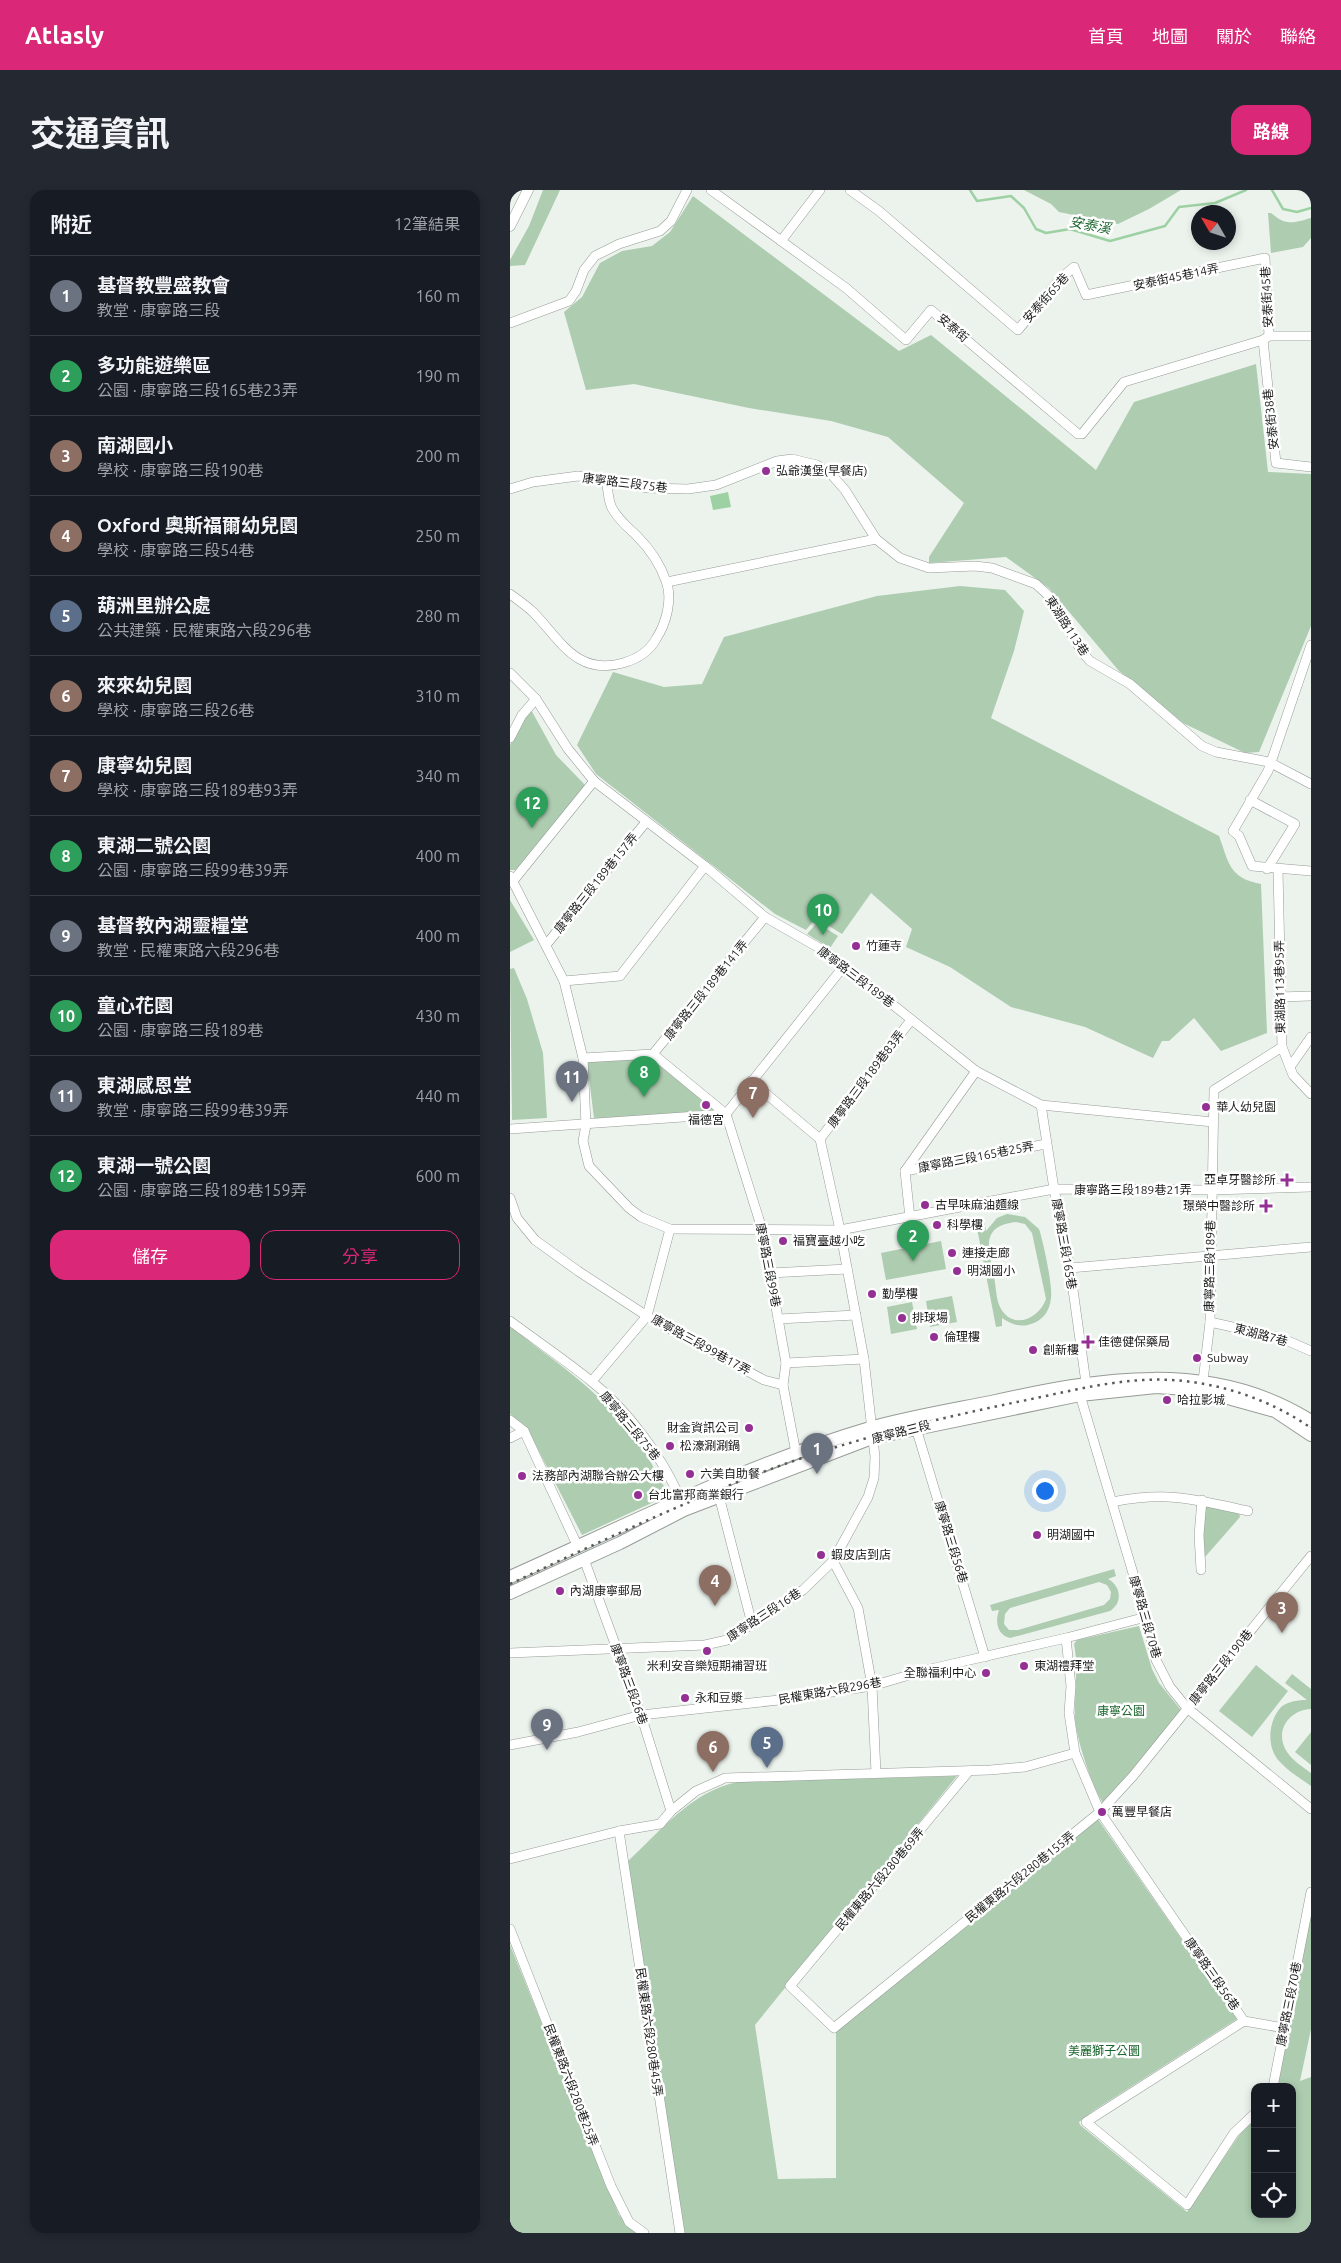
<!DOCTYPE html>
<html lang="zh-TW">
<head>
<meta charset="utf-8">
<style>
	:root { --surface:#171b24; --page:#242831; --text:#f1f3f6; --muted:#9ea1a6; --line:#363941; --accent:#db2777 }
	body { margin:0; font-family:Ubuntu,"Noto Sans TC",sans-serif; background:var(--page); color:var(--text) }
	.controls { position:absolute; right:15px; bottom:15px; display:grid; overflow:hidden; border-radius:10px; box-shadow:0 2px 8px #0003 }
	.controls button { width:45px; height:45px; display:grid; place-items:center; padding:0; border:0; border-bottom:1px solid var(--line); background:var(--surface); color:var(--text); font:25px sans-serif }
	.compass { position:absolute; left:681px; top:15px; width:45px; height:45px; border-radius:50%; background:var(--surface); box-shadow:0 2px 8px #0003; rotate:309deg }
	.you { position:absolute; left:534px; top:1300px; width:18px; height:18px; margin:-12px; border:4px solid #fff; border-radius:50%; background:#1a73e8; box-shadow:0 0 0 8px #1a73e833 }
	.badge { display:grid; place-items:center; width:32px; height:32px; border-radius:50%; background:var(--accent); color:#fff; font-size:16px; font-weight:700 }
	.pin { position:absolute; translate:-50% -41px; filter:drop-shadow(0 1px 2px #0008) }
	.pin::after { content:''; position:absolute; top:26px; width:18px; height:15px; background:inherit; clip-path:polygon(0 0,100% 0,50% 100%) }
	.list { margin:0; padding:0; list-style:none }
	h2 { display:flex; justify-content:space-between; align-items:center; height:65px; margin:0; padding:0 20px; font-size:21px }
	h2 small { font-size:16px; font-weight:400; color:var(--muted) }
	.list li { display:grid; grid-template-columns:32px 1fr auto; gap:15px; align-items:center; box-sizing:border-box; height:80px; padding:0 20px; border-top:1px solid var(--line) }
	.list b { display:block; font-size:19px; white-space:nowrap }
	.list p { margin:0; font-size:16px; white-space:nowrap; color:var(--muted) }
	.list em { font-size:16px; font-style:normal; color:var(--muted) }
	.actions { display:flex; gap:10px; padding:15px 20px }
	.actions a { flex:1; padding:11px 0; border:1px solid var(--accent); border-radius:15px; text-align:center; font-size:18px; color:var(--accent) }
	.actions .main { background:var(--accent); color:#fff }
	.icon { flex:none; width:28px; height:28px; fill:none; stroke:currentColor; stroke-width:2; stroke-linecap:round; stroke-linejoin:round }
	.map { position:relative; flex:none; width:801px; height:2043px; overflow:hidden; border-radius:15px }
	header { display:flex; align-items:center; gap:30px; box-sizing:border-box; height:70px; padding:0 25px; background:var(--accent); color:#fff }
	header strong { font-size:24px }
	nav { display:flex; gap:28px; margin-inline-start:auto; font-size:18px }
	.intro { display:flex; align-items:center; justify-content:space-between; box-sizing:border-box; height:120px; padding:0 30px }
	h1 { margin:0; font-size:35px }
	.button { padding:12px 22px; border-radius:15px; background:var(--accent); color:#fff; font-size:18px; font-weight:700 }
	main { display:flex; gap:30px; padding:0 30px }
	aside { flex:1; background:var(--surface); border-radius:15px; box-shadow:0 2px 8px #0003 }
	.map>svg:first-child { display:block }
</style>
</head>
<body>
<header>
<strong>Atlasly</strong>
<nav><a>首頁</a><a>地圖</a><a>關於</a><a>聯絡</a></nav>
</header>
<div class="intro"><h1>交通資訊</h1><a class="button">路線</a></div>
<main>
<aside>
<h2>附近<small>12筆結果</small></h2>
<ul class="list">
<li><span class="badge" style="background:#6b7280">1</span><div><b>基督教豐盛教會</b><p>教堂 · 康寧路三段</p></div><em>160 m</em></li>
<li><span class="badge" style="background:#2e9e5b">2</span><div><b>多功能遊樂區</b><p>公園 · 康寧路三段165巷23弄</p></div><em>190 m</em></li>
<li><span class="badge" style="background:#8d6e63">3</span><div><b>南湖國小</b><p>學校 · 康寧路三段190巷</p></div><em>200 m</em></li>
<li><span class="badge" style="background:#8d6e63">4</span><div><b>Oxford 奧斯福爾幼兒園</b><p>學校 · 康寧路三段54巷</p></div><em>250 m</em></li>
<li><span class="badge" style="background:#5c6f8a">5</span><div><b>葫洲里辦公處</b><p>公共建築 · 民權東路六段296巷</p></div><em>280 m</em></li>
<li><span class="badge" style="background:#8d6e63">6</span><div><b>來來幼兒園</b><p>學校 · 康寧路三段26巷</p></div><em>310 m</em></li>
<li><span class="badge" style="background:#8d6e63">7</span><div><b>康寧幼兒園</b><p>學校 · 康寧路三段189巷93弄</p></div><em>340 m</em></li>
<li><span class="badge" style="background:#2e9e5b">8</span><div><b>東湖二號公園</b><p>公園 · 康寧路三段99巷39弄</p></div><em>400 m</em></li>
<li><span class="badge" style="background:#6b7280">9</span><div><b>基督教內湖靈糧堂</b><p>教堂 · 民權東路六段296巷</p></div><em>400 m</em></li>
<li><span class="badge" style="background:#2e9e5b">10</span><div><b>童心花園</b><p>公園 · 康寧路三段189巷</p></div><em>430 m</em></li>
<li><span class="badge" style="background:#6b7280">11</span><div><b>東湖感恩堂</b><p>教堂 · 康寧路三段99巷39弄</p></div><em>440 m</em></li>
<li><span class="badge" style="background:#2e9e5b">12</span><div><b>東湖一號公園</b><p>公園 · 康寧路三段189巷159弄</p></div><em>600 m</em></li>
</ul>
<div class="actions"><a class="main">儲存</a><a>分享</a></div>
</aside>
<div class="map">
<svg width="801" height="2043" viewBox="0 0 801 2043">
	<rect width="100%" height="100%" fill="#ecf3ed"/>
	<g fill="#adccb0" fill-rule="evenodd">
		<polygon points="33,0 50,0 15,75 0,76 0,70 19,36"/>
		<polygon points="514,0 671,0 639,19 608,34 549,22 541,14"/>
		<polygon points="183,6 389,161 421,145 586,280 624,212 746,174 758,282 801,284 801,436 749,562 735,563 673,533 609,481 539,398 496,367 419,373 419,367 454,313 378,247 321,231 239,218 124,194 76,200 54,122 72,107 90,73 112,61 142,56 160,42"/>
		<path d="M758,23H761C776,36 783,33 801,28V48L793,57L761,63Z"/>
		<path d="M450,396L495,400L514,421L504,461L481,528L709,646C719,673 719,688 751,694L757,843L711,861L684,828L659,851H652L643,868L575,837L501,817L440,777L396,757L402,739L361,703L332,744L306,728L296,740L265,724L86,584L67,555L103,482L154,497L192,494L214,447L367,406Z"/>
		<polygon points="20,518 46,565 77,597 6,680 0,680 0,555"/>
		<polygon points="0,710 24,750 0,762"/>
		<polygon points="307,733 328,746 320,758 297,744"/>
		<polygon points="4,778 17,809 33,863 37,928 2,930 0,779"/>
		<polygon points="142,868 207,921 206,927 84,928 77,872"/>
		<path d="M497,1024L515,1027L529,1039C533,1050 543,1097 541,1108C540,1120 533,1131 521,1134C510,1138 501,1134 492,1128V1136L486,1137L466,1033L474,1030L476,1041L487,1028ZM506,1032L515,1034L522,1043L536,1109C529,1129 502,1141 490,1117C486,1109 486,1096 484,1087C479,1060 469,1036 506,1032Z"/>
		<polygon points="431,1051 436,1079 376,1090 371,1063"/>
		<polygon points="442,1106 447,1132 420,1137 416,1111"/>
		<polygon points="402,1112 407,1139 381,1144 377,1117"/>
		<path d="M0,1137C45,1171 92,1203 126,1249C139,1266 148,1287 159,1305L72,1345L16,1236L0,1224Z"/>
		<polygon points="696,1315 729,1323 730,1327 695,1367 692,1346"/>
		<path d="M604,1379L606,1386L598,1389C611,1396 613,1413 600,1421L500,1448C487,1445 485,1431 489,1420L482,1421L480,1415ZM589,1392L597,1395L601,1402L600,1409L594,1415L508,1440H499L494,1434L495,1424L500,1418Z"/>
		<path d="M629,1436L642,1479L649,1493L671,1520L595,1613H593C582,1597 566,1547 565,1528C564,1502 569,1479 564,1454L567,1450Z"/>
		<polygon points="746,1475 778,1501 742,1547 709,1521"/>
		<path d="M782,1484L801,1499V1519C778,1520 764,1542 777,1562C783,1571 793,1577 801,1583V1596C791,1589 778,1581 770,1572C756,1558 758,1531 771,1517C778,1511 789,1510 797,1510L775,1493Z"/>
		<polygon points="801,1542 801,1575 785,1562"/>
		<path d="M447,1586L245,1835L268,1989L326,1988V1841L587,1628L727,1829L583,1921L569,1932L570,1935L677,2022L730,1944L745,1929V2024H782V1897H767L801,1724V1839L790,1891L801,1887V2043H173L116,1673C150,1642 181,1601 228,1592Z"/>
		<polygon points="0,1755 109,2025 130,2043 0,2043"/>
	</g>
	<polygon fill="#9dd1a3" points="218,302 221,317 203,320 200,306"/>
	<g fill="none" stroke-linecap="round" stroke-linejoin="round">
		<g stroke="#9dd1a3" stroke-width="2.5">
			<polyline points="460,0 467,11 501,6 514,18 526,39 536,43 560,39 600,51 655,36 669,17 705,13 736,0"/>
			<polyline points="762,0 773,19 787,22 801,18"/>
		</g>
		<defs>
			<g id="minor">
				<polyline points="201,0 336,98 396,150 421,120 568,244 572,244 614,192 753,150 759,146 801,146"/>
				<polyline points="340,0 369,21 508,140 551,88 564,77 576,105 755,68 759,146"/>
				<polyline points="271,51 310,0"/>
				<polyline points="0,133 59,111 66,101 74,80 85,66 109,54 150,41 161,31 177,0"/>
				<polyline points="753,150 766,273 801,277"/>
				<polyline points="0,299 23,292 68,286 96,289 138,298 178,299 206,295 267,271 282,269 307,275 321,284 335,300 366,349 390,368 419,378 465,376 482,378 526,394 539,406 572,462 580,471 620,494 692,556 706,562 759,572 801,594"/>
				<polyline points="157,392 366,349"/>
				<path d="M0,404C8,410 17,416 24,423C51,451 67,486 113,473C127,469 139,462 146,449C156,434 163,409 156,391C150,374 140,359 127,346C118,337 109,331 102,318C98,311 98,298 96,289"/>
				<polyline points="801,455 758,581 723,641 729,646 742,676 801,681"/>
				<polyline points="0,483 26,509 58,559 84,591 195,676 255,727 318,763 466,881 531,915 703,932"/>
				<polyline points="0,548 12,525 26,509"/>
				<polyline points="740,610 785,634 757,679"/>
				<polyline points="768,680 772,857 783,885 801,904"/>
				<polyline points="0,686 54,791 73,868 76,935 73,951 79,976 119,1018 131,1027 160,1039 330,1040 544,999 701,1000 801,997"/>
				<polyline points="3,691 84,591"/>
				<polyline points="36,755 136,632"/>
				<polyline points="54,791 110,786 195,676"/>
				<polyline points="769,807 801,806"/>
				<polyline points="143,864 216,924 252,1039 276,1173 273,1195 286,1263"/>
				<polyline points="73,868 143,864 255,727"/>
				<polyline points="780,877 801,847"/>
				<polyline points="241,891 310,949"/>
				<polyline points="531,915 544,999 560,1078 576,1193"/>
				<polyline points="216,924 334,776"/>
				<polyline points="0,939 216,924"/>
				<polyline points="310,949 401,830"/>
				<polyline points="395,981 536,954"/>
				<polyline points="0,1008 7,1028 25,1050 68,1081 140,1128 254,1190 273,1195"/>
				<polyline points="400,1028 395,981 466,881"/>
				<polyline points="560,1078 801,1057"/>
				<polyline points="260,1083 337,1079"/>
				<polyline points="268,1129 346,1125"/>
				<path d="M0,1131C27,1151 55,1170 81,1191C117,1219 156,1271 172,1314"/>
				<polyline points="700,1132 771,1148 801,1161"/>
				<polyline points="276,1173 354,1169"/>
				<polyline points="82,1191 137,1126 160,1039"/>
				<polyline points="693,1191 700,1132 704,900 772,857"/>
				<polyline points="570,1205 636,1427 646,1470 660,1497 677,1518 801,1619"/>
				<polyline points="0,1230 14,1241 68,1357"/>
				<polyline points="406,1238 475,1467"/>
				<polyline points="0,1248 14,1241"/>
				<polyline points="209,1306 242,1434"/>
				<path d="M602,1312C658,1301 684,1309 738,1321"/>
				<polyline points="74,1369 131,1525 161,1621"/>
				<polyline points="323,1371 348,1418 362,1496 366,1583"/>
				<polyline points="691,1380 689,1345 692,1310"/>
				<polyline points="556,1448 561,1496 559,1523 565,1563 590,1622 734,1831"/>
				<polyline points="0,1463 195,1455 217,1450 242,1434 293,1400 323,1371 358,1307 364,1288 365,1267 354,1169 330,1040 310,949"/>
				<polyline points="0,1555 68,1542 131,1525 269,1510 362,1496 416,1480 556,1448 636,1427"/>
				<polyline points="459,1581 280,1796 324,1838 590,1622 623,1586 801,1366"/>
				<polyline points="109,1641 170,2043"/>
				<polyline points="0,1669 109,1641 150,1634 161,1621 186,1601 215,1588 480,1580 515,1577 565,1563"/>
				<polyline points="0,1739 101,1996 119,2032 134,2043"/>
				<polyline points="734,1831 576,1932 677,2015 724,1943 745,1923"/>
				<polyline points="734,1831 774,1838"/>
				<polyline points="763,1897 801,1702"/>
			</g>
			<polyline id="tertiary" points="0,36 18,0"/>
			<g id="secondary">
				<path d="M0,1387C119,1334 235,1275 360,1238C399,1227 441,1220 481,1212C589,1188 701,1168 801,1231"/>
				<polyline points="0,1403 110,1353 174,1320 362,1248 570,1205 646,1197 677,1199 707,1205 765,1221 801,1245"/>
			</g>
		</defs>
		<use href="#minor" stroke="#969b96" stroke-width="10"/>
		<use href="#tertiary" stroke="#969b96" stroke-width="11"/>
		<use href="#secondary" stroke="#969b96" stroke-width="14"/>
		<use href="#minor" stroke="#fff" stroke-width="9"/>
		<use href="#tertiary" stroke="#fff" stroke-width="10"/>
		<use href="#secondary" stroke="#fff" stroke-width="12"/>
		<path stroke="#585b58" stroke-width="2.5" stroke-dasharray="2.5 5" stroke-linecap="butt" d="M0,1394C83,1355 167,1315 253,1282C335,1251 421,1230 507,1212C558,1202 609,1187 662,1190C711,1193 761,1210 801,1238"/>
	</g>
	<g fill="#942f94" stroke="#fff" stroke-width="2">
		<circle cx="256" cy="281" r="5"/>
		<circle cx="346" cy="756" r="5"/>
		<circle cx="196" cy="915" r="5"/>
		<circle cx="696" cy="917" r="5"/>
		<path d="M774.5 982.5h5v5h5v5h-5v5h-5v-5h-5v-5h5z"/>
		<circle cx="415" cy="1015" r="5"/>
		<path d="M753.5 1008.5h5v5h5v5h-5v5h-5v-5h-5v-5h5z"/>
		<circle cx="427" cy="1035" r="5"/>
		<circle cx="273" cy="1051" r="5"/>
		<circle cx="442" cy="1063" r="5"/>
		<circle cx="447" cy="1081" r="5"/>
		<circle cx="362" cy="1104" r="5"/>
		<circle cx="392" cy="1128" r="5"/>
		<circle cx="424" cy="1147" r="5"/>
		<path d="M575.5 1144.5h5v5h5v5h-5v5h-5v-5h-5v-5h5z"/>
		<circle cx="523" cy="1160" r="5"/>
		<circle cx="687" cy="1168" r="5"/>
		<circle cx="657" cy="1210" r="5"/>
		<circle cx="239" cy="1238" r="5"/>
		<circle cx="160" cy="1256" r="5"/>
		<circle cx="180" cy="1284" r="5"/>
		<circle cx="12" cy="1286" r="5"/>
		<circle cx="128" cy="1305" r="5"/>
		<circle cx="527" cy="1345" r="5"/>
		<circle cx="311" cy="1365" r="5"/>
		<circle cx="50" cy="1401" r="5"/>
		<circle cx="197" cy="1461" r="5"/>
		<circle cx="514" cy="1476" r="5"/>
		<circle cx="476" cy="1483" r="5"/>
		<circle cx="175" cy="1508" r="5"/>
		<circle cx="592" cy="1622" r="5"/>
	</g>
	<g text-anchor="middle" stroke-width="5" stroke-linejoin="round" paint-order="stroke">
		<g font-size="12" fill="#191b19" stroke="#fff">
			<text transform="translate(666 87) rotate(-12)" y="4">安泰街45巷14弄</text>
			<text transform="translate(757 107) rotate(-93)" y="4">安泰街45巷</text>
			<text transform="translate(536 108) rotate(-48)" y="4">安泰街65巷</text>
			<text transform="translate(443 138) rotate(40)" y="4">安泰街</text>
			<text transform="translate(761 229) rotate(-96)" y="4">安泰街38巷</text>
			<text transform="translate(115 293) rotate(7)" y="4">康寧路三段75巷</text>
			<text transform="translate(557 436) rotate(57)" y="4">東湖路113巷</text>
			<text transform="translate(86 693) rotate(-51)" y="4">康寧路三段189巷157弄</text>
			<text transform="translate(346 787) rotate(37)" y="4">康寧路三段189巷</text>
			<text transform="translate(770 797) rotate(-91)" y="4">東湖路113巷95弄</text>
			<text transform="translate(196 800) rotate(-51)" y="4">康寧路三段189巷141弄</text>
			<text transform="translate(356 889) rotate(-53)" y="4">康寧路三段189巷83弄</text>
			<text transform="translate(466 967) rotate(-11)" y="4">康寧路三段165巷25弄</text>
			<text x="623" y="1004">康寧路三段189巷21弄</text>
			<text transform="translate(554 1054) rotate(80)" y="4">康寧路三段165巷</text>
			<text transform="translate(258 1075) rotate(79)" y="4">康寧路三段99巷</text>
			<text transform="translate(700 1076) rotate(-89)" y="4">康寧路三段189巷</text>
			<text transform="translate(751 1145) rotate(15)" y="4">東湖路7巷</text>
			<text transform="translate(191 1155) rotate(29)" y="4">康寧路三段99巷17弄</text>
			<text transform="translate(120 1236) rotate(50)" y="4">康寧路三段75巷</text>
			<text transform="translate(391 1242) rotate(-14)" y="4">康寧路三段</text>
			<text transform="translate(441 1352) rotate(73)" y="4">康寧路三段56巷</text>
			<text transform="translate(254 1425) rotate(-33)" y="4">康寧路三段16巷</text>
			<text transform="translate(635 1427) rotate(74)" y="4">康寧路三段70巷</text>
			<text transform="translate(711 1477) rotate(-51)" y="4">康寧路三段190巷</text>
			<text transform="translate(119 1494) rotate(70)" y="4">康寧路三段26巷</text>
			<text transform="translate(320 1501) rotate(-10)" y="4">民權東路六段296巷</text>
			<text transform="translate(510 1687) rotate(-39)" y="4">民權東路六段280巷155弄</text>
			<text transform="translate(370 1689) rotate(-50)" y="4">民權東路六段280巷69弄</text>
			<text transform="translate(702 1784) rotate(55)" y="4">康寧路三段56巷</text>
			<text transform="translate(779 1814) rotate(-79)" y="4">康寧路三段70巷</text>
			<text transform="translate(139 1842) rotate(82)" y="4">民權東路六段280巷45弄</text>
			<text transform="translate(61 1895) rotate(69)" y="4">民權東路六段280巷25弄</text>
		</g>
		<g font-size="12" fill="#191b19" stroke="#fff" text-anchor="start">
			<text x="266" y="285">弘爺漢堡(早餐店)</text>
			<text x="356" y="760">竹蓮寺</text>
			<text x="706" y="921">華人幼兒園</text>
			<text x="196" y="934" text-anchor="middle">福德宮</text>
			<text x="766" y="994" text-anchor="end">亞卓牙醫診所</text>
			<text x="425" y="1019">古早味麻油麵線</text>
			<text x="745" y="1020" text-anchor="end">璟榮中醫診所</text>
			<text x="437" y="1039">科學樓</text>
			<text x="283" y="1055">福寶臺越小吃</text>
			<text x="452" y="1067">連接走廊</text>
			<text x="457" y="1085">明湖國小</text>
			<text x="372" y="1108">勤學樓</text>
			<text x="402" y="1132">排球場</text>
			<text x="434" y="1151">倫理樓</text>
			<text x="588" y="1156">佳德健保藥局</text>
			<text x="533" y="1164">創新樓</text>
			<text x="697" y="1172">Subway</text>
			<text x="667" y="1214">哈拉影城</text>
			<text x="229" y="1242" text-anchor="end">財金資訊公司</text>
			<text x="170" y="1260">松濠涮涮鍋</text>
			<text x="190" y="1288">六美自助餐</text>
			<text x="22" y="1290">法務部內湖聯合辦公大樓</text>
			<text x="138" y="1309">台北富邦商業銀行</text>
			<text x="537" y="1349">明湖國中</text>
			<text x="321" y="1369">蝦皮店到店</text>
			<text x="60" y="1405">內湖康寧郵局</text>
			<text x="197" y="1480" text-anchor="middle">米利安音樂短期補習班</text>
			<text x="524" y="1480">東湖禮拜堂</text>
			<text x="466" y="1487" text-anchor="end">全聯福利中心</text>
			<text x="185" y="1512">永和豆漿</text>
			<text x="602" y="1626">萬豐早餐店</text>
		</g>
		<g font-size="12" fill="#1b662d" stroke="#fff">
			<text x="611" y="1525">康寧公園</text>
			<text x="594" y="1865">美麗獅子公圜</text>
		</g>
		<g font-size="14" font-style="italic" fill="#1c662e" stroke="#fff">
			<text transform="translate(580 35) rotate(10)" y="5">安泰溪</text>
		</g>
	</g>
</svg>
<div class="controls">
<button>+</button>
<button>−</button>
<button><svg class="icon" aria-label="locate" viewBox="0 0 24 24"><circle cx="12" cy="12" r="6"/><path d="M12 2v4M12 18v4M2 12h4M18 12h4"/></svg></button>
</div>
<svg class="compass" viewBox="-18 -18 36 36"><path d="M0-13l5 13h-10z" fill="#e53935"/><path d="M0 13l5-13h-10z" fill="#9ea1a6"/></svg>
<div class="you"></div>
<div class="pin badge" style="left:307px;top:1284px;background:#6b7280">1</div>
<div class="pin badge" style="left:403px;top:1071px;background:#2e9e5b">2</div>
<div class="pin badge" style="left:772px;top:1443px;background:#8d6e63">3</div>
<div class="pin badge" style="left:205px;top:1416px;background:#8d6e63">4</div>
<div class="pin badge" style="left:257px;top:1578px;background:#5c6f8a">5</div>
<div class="pin badge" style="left:203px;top:1582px;background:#8d6e63">6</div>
<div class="pin badge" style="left:243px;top:928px;background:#8d6e63">7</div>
<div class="pin badge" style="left:134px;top:907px;background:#2e9e5b">8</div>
<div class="pin badge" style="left:37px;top:1560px;background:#6b7280">9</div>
<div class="pin badge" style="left:313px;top:745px;background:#2e9e5b">10</div>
<div class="pin badge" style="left:62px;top:912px;background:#6b7280">11</div>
<div class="pin badge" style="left:22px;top:638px;background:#2e9e5b">12</div>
</div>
</main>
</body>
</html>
